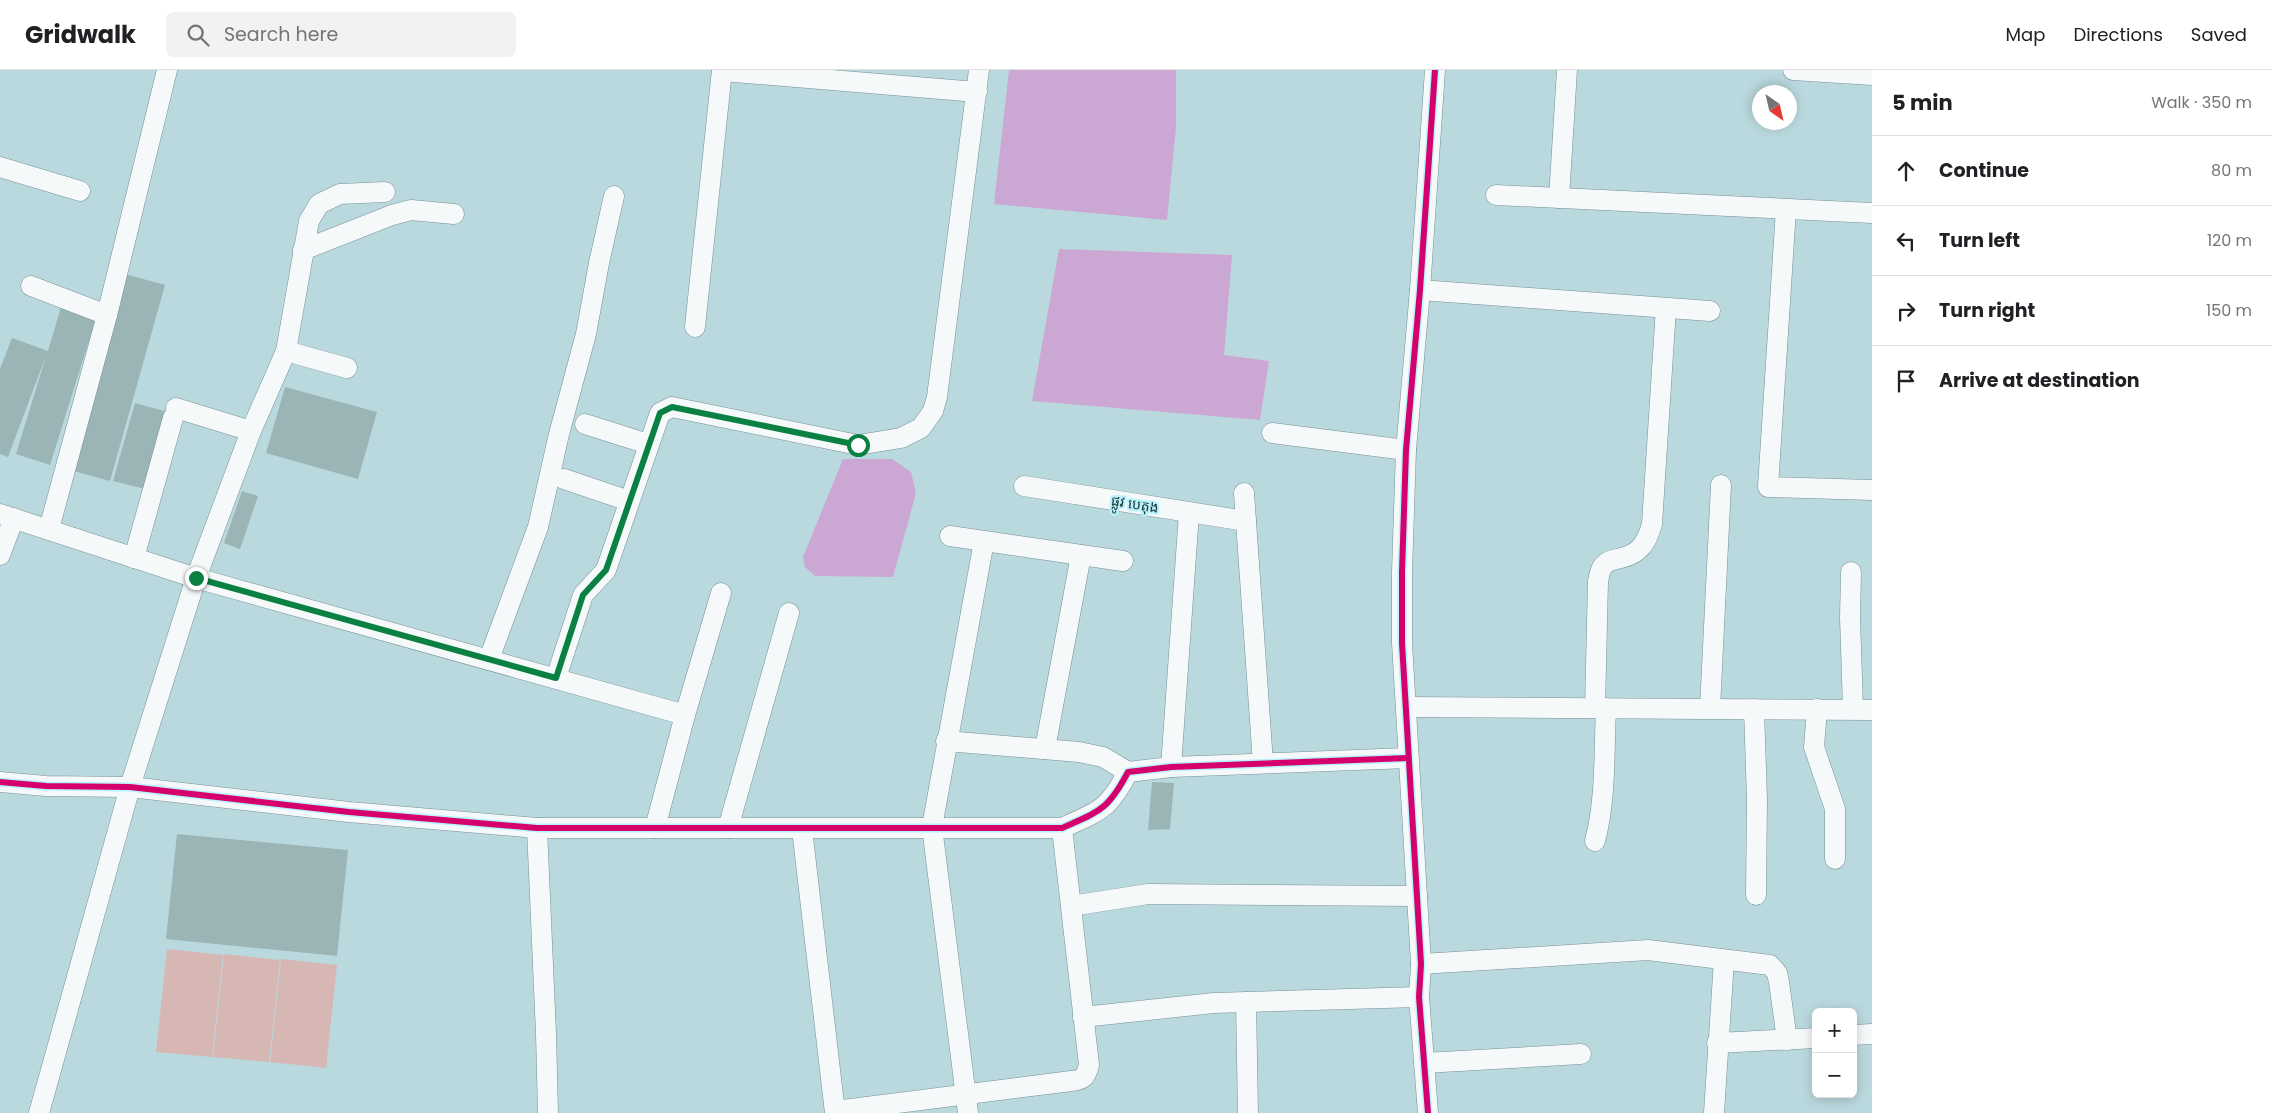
<!DOCTYPE html>
<html lang="en">
<head>
<meta charset="utf-8">
<style>
	:root { --surface:#fff; --page:#f2f2f2; --text:#202124; --muted:#757577; --line:#e0e0e0 }
	body { margin:0; font-family:Poppins,"Noto Sans Khmer",sans-serif; background:var(--page); color:var(--text) }
	.controls { position:absolute; right:15px; bottom:15px; display:grid; overflow:hidden; border-radius:8px; box-shadow:0 2px 12px #0003 }
	.controls button { width:45px; height:45px; display:grid; place-items:center; padding:0; border:0; border-bottom:1px solid var(--line); background:var(--surface); color:var(--text); font:25px sans-serif }
	.compass { position:absolute; left:1752px; top:15px; width:45px; height:45px; border-radius:50%; background:var(--surface); box-shadow:0 2px 12px #0003; rotate:146deg }
	.stop { position:absolute; width:15px; height:15px; margin:-11px; border:4px solid #0b8043; border-radius:50%; background:#fff }
	.stop.end { background:#0b8043; border-color:#fff; box-shadow:0 1px 5px #0008 }
	.list { margin:0; padding:0; list-style:none }
	h2 { display:flex; justify-content:space-between; align-items:center; height:65px; margin:0; padding:0 20px; font-size:21px }
	h2 small { font-size:16px; font-weight:400; color:var(--muted) }
	.list li { display:grid; grid-template-columns:32px 1fr auto; gap:15px; align-items:center; box-sizing:border-box; height:70px; padding:0 20px; border-top:1px solid var(--line) }
	.list b { display:block; font-size:19px; white-space:nowrap }
	.list em { font-size:16px; font-style:normal; color:var(--muted) }
	.icon { flex:none; width:28px; height:28px; fill:none; stroke:currentColor; stroke-width:2; stroke-linecap:round; stroke-linejoin:round }
	.map { position:relative; flex:none; width:1872px; height:1043px; overflow:hidden }
	header { display:flex; align-items:center; gap:30px; box-sizing:border-box; height:70px; padding:0 25px; background:var(--surface); border-bottom:1px solid var(--line) }
	header strong { font-size:24px }
	nav { display:flex; gap:28px; margin-inline-start:auto; font-size:18px }
	.search { width:350px; height:45px; background:var(--page); display:flex; align-items:center; gap:12px; box-sizing:border-box; padding:0 18px; border-radius:8px; color:var(--muted); font-size:19px }
	main { display:flex }
	aside { flex:1; background:var(--surface) }
	.map>svg:first-child { display:block }
</style>
</head>
<body>
<header>
<strong>Gridwalk</strong>
<div class="search"><svg class="icon" aria-label="search" viewBox="0 0 24 24"><circle cx="10" cy="10" r="6"/><path d="M15 15l6 6"/></svg>Search here</div>
<nav><a>Map</a><a>Directions</a><a>Saved</a></nav>
</header>
<main>
<div class="map">
<svg width="1872" height="1043" viewBox="0 0 1872 1043">
	<rect width="100%" height="100%" fill="#bad9de"/>
	<g fill="#d7b7b4">
		<polygon points="167,879 223,885 212,987 156,982"/>
		<polygon points="224,884 280,890 269,992 213,987"/>
		<polygon points="281,889 337,895 326,998 270,992"/>
	</g>
	<g fill="#cba7d4">
		<polygon points="1009,0 1176,0 1176,57 1167,150 994,134"/>
		<polygon points="1059,179 1232,185 1224,285 1269,291 1260,350 1032,331"/>
		<polygon points="843,389 892,389 911,402 916,423 893,507 815,506 805,497 803,487"/>
	</g>
	<g fill="#9bb4b5">
		<polygon points="125,204 165,215 110,411 70,400"/>
		<polygon points="61,237 96,248 50,395 16,384 47,283 8,387 0,384 0,299 12,268 48,281"/>
		<polygon points="285,317 377,342 358,409 266,383"/>
		<polygon points="135,333 171,343 149,420 113,411"/>
		<polygon points="242,421 258,426 240,479 224,473"/>
		<polygon points="1152,712 1174,713 1170,759 1148,760"/>
		<polygon points="177,764 348,780 337,886 166,869"/>
	</g>
	<g fill="none" stroke-linecap="round" stroke-linejoin="round">
		<defs>
			<g id="minor">
				<polyline points="1793,0 1872,5"/>
				<polyline points="722,1 977,22"/>
				<polyline points="0,97 80,121"/>
				<polyline points="1496,125 1872,143"/>
				<polyline points="1559,128 1567,0"/>
				<polyline points="1786,139 1768,417 1872,420"/>
				<polyline points="303,180 392,145 411,140 454,144"/>
				<polyline points="31,216 107,245"/>
				<polyline points="1420,220 1710,241"/>
				<polyline points="695,257 722,0"/>
				<polyline points="286,281 347,298"/>
				<polyline points="176,338 251,361"/>
				<polyline points="585,354 648,374"/>
				<polyline points="1272,363 1406,380"/>
				<polyline points="564,409 629,431"/>
				<polyline points="1024,416 1246,451"/>
				<polyline points="1244,423 1263,693"/>
				<polyline points="0,444 196,508 685,645 655,758"/>
				<polyline points="49,459 107,245 167,0"/>
				<polyline points="950,466 1123,491"/>
				<polyline points="0,485 14,448"/>
				<polyline points="134,488 173,348"/>
				<polyline points="1851,502 1850,548 1853,639"/>
				<polyline points="489,589 538,457 559,364 586,264 599,193 614,126"/>
				<polyline points="556,608 583,525 606,500 660,343 672,337 858,375 901,368 921,358 933,341 937,327 979,0"/>
				<polyline points="1406,637 1872,640"/>
				<path d="M1595,638L1598,511C1599,507 1600,500 1603,496C1608,490 1614,490 1621,488C1640,484 1647,472 1652,454L1666,238"/>
				<polyline points="1710,638 1721,415"/>
				<polyline points="1754,639 1757,729 1756,825"/>
				<polyline points="1817,639 1814,677 1835,739 1835,789"/>
				<polyline points="685,645 721,523"/>
				<polyline points="946,671 1079,682 1103,687 1128,702"/>
				<polyline points="1045,679 1081,485"/>
				<polyline points="1171,697 1189,443"/>
				<path d="M0,712L46,716L130,717L349,742L537,758H1062C1100,741 1108,740 1128,702L1171,697L1408,688"/>
				<polyline points="537,758 546,964 548,1043"/>
				<polyline points="728,758 789,543"/>
				<polyline points="802,759 835,1043"/>
				<path d="M1595,771C1606,729 1604,682 1606,638"/>
				<polyline points="1071,836 1148,824 1417,826"/>
				<polyline points="1421,894 1648,880 1770,895 1777,903 1779,912 1787,970"/>
				<polyline points="1246,932 1248,1043"/>
				<polyline points="1083,947 1214,933 1419,927"/>
				<polyline points="1853,965 1872,964"/>
				<polyline points="1717,973 1816,968"/>
				<polyline points="1424,993 1581,984"/>
				<path d="M835,1041L1071,1011C1083,1010 1086,1007 1089,995L1062,758"/>
				<polyline points="39,1043 130,717 196,508 251,361 286,281 309,151 319,134 340,124 385,122"/>
				<polyline points="968,1043 932,757 984,471"/>
				<polyline points="1428,1043 1419,927 1421,894 1402,573 1402,502 1406,380 1420,220 1435,0"/>
				<polyline points="1714,1043 1724,890"/>
			</g>
		</defs>
		<use href="#minor" stroke="#779094" stroke-width="21"/>
		<use href="#minor" stroke="#f5f9fa" stroke-width="20"/>
		<defs>
			<g id="cycleway">
				<path d="M0,712L46,716L130,717L349,742L537,758H1062C1100,741 1108,740 1128,702L1171,697L1408,688"/>
				<polyline points="1428,1043 1419,927 1421,894 1402,573 1402,502 1406,380 1420,220 1435,0"/>
			</g>
		</defs>
		<use href="#cycleway" stroke="#b8f2fa" stroke-width="9"/>
		<use href="#cycleway" stroke="#d6006c" stroke-width="6"/>
	</g>
	<g fill="none" stroke-linecap="round" stroke-linejoin="round">
		<polyline stroke="#0b8043" stroke-width="6" points="196,508 556,608 583,525 606,500 660,343 672,337 858,375"/>
	</g>
	<g text-anchor="middle" stroke-width="4.5" stroke-linejoin="round" paint-order="stroke">
		<g font-size="14" fill="#20373a" stroke="#b8f2fa">
			<text transform="translate(1135 434) rotate(9)" y="5">ផ្លូវ បេតុង</text>
		</g>
	</g>
</svg>
<div class="controls">
<button>+</button>
<button>−</button>
</div>
<svg class="compass" viewBox="-18 -18 36 36"><path d="M0-13l5 13h-10z" fill="#e53935"/><path d="M0 13l5-13h-10z" fill="#757577"/></svg>
<div class="stop" style="left:858px;top:375px"></div>
<div class="stop end" style="left:196px;top:508px"></div>
</div>
<aside>
<h2>5 min<small>Walk · 350 m</small></h2>
<ul class="list">
<li><svg class="icon" aria-label="ahead" viewBox="0 0 24 24"><path d="M12 20V5M6 11l6-6 6 6"/></svg><div><b>Continue</b></div><em>80 m</em></li>
<li><svg class="icon" aria-label="left" viewBox="0 0 24 24"><path d="M17 20v-9H6M10 6l-5 5 5 5"/></svg><div><b>Turn left</b></div><em>120 m</em></li>
<li><svg class="icon" aria-label="right" viewBox="0 0 24 24"><path d="M7 20v-9h11M14 6l5 5-5 5"/></svg><div><b>Turn right</b></div><em>150 m</em></li>
<li><svg class="icon" aria-label="arrive" viewBox="0 0 24 24"><path d="M6 21V4h12l-3 4 3 4H6"/></svg><div><b>Arrive at destination</b></div></li>
</ul>
</aside>
</main>
</body>
</html>
